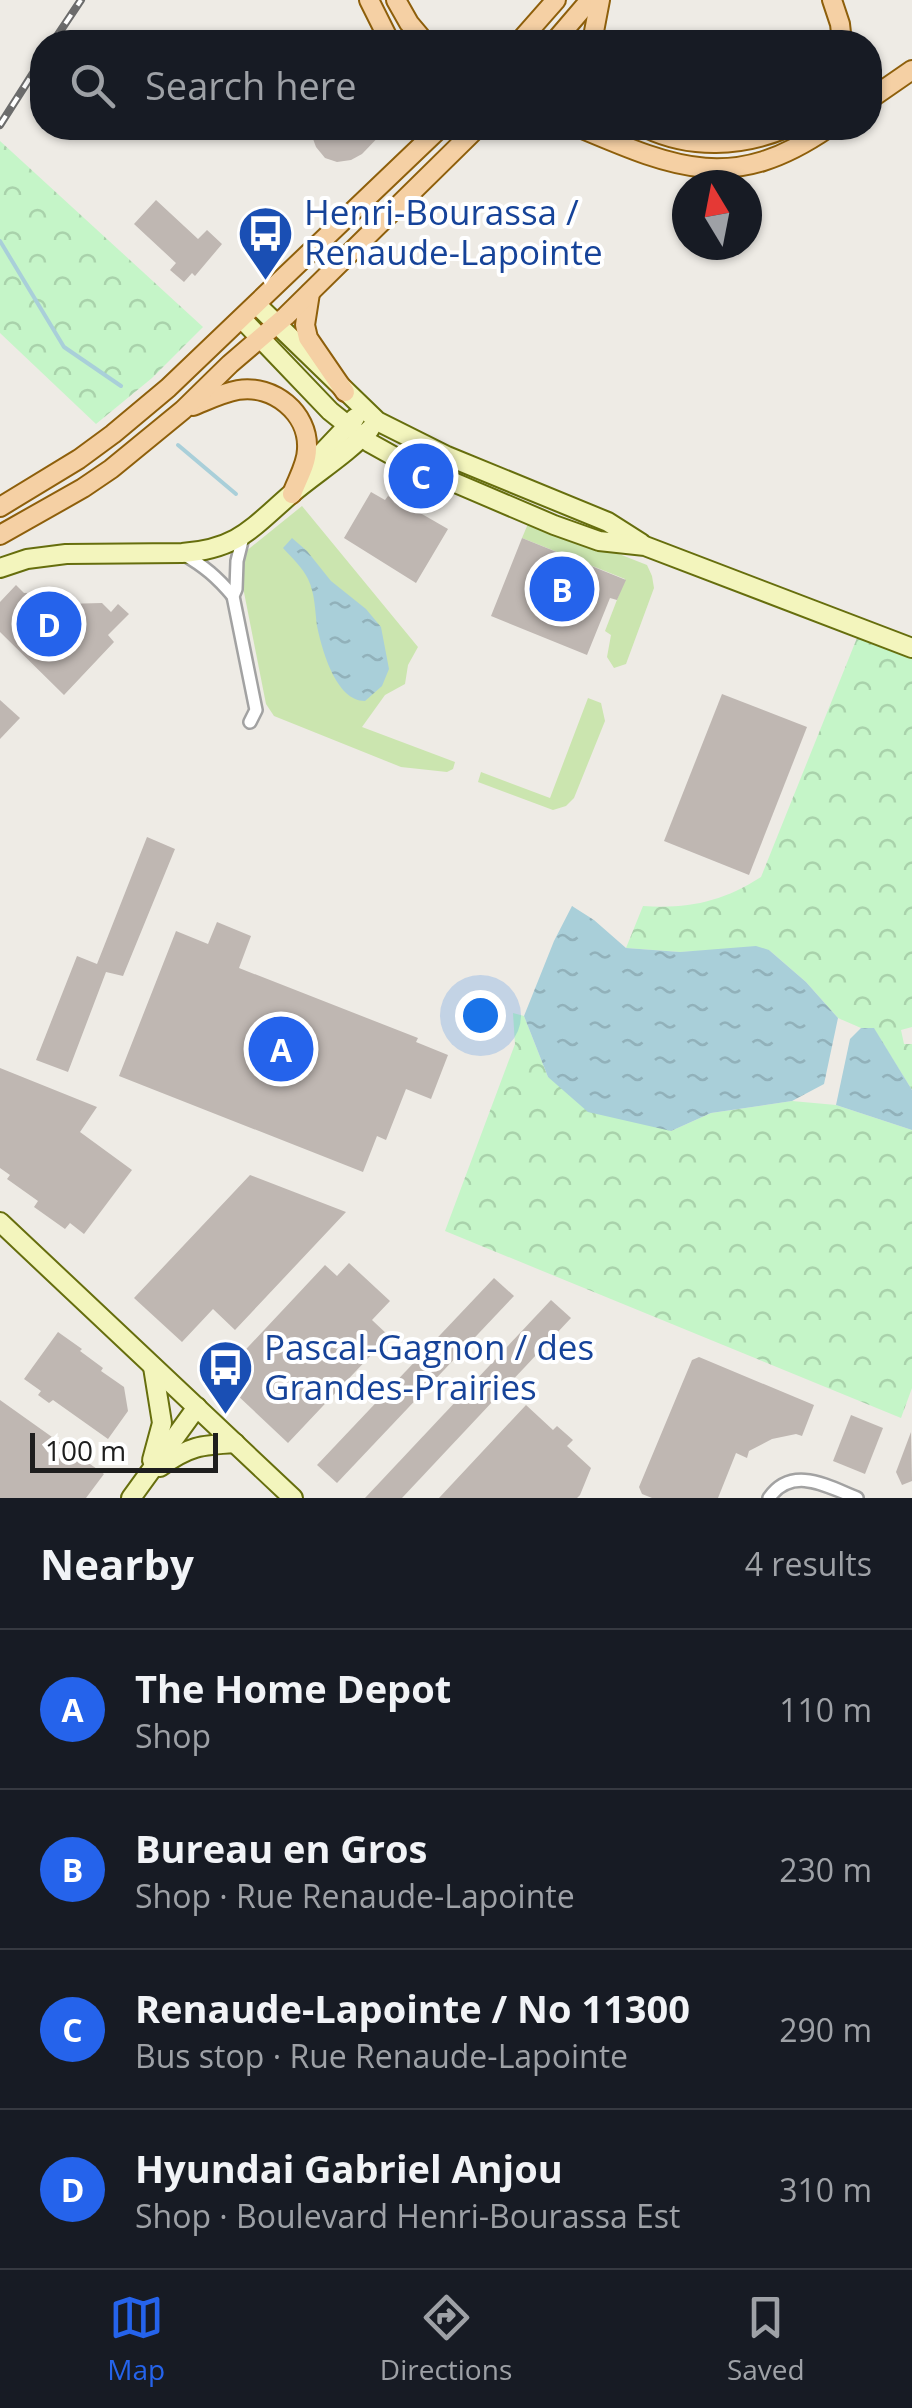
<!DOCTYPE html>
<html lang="en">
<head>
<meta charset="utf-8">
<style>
	:root { --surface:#171b24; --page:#20242c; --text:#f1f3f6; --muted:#9ea1a6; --line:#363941; --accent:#2563eb }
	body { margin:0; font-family:"Open Sans",sans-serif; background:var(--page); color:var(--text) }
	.compass { position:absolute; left:672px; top:170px; width:90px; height:90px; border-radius:50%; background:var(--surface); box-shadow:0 2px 8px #0004; rotate:350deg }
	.scale { position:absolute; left:30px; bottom:25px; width:188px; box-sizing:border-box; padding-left:10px; border:5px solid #1e1e1e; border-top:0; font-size:28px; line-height:35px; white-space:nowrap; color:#1e1e1e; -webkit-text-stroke:8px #fff; paint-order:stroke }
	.you { position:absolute; left:480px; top:1015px; width:35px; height:35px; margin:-25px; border:8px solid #fff; border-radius:50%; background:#1a73e8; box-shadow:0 0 0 15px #1a73e833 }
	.badge { display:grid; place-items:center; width:65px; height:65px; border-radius:50%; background:var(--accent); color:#fff; font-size:32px; font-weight:700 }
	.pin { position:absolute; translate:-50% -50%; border:5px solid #fff; box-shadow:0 2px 10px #0006 }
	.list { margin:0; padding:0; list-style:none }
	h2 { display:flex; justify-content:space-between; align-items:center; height:130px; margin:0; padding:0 40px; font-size:42px }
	h2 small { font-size:32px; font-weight:400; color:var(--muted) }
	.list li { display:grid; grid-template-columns:65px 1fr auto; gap:30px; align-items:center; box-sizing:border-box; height:160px; padding:0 40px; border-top:2px solid var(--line) }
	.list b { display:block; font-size:38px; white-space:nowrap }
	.list p { margin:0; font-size:32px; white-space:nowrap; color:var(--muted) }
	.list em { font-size:32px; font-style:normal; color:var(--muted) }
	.icon { flex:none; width:55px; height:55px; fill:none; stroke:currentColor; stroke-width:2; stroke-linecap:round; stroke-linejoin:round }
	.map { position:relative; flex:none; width:912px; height:1498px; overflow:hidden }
	.search { position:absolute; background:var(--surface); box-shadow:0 2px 8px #0004; left:30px; right:30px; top:30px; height:110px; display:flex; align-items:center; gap:25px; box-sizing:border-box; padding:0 35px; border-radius:40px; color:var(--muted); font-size:38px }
	.sheet { height:770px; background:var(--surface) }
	nav { display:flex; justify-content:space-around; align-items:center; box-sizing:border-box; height:140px; border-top:2px solid var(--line); background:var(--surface); font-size:28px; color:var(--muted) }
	nav a { display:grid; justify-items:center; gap:5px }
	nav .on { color:var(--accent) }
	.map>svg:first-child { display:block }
</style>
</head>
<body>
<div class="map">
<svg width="912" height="1498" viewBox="0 0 912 1498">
	<defs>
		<pattern id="park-crowns" width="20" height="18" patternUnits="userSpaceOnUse" patternTransform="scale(2.5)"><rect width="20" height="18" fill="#c5f5c8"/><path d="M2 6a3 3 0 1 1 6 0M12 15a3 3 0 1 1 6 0" fill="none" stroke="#a9d2ab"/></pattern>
		<pattern id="water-ripples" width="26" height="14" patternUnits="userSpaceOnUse" patternTransform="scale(2.5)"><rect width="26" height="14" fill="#a9cfd9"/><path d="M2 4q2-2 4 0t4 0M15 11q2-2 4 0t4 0" fill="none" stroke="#91b1ba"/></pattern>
	</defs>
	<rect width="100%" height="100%" fill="#eeebe5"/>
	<g fill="#cbe5af">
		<polygon points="302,506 418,647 408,665 405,684 385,695 362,727 455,762 453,769 447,772 401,767 274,716 266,704 240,572 245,552"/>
		<polygon points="530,519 647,565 652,576 654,588 626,664 614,668 607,657 611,635 605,631 625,579 522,538"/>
		<polygon points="588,698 601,703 605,721 574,798 566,806 553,810 478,782 481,772 550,798"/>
	</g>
	<g fill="url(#park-crowns)">
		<polygon points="0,141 203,327 152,378 96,424 0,333"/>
		<path d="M861,628L912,648V1027L901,1030L904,1044H912V1090L874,1029L861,1028L838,1018L806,982L769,950L734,949L680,952L626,948L643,906C688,909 722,902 761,877Z"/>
		<polygon points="513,1013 524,1016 548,1077 671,1131 711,1113 792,1101 836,1105 912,1130 912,1388 901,1418 445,1231 515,1044"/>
	</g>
	<g fill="url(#water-ripples)">
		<path d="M292,538L307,551L331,581L366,609L381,627L389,669L382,686L365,701C336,701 322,650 317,626C315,611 315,593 308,579C303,568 291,557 283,548Z"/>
		<polygon points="572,906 594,920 626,948 680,952 756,946 769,950 806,982 838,1018 824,1084 792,1101 711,1113 671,1131 588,1112 548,1077 524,1016 554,941"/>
		<polygon points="861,1028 874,1028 912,1090 912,1130 836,1105 850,1039"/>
	</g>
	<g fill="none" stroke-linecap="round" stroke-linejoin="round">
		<g stroke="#a9cfd9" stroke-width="4">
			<polyline points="0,241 64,347 121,386"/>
			<polyline points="178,445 236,494"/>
		</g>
	</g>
	<g fill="#bfb7b2">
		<polygon points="309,128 387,128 362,154 351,160 337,162 325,158 316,147"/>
		<polygon points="156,200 198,239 207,230 222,244 195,276 192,273 184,282 170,270 176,263 134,224"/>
		<polygon points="371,492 385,500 388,496 408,506 448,529 416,583 344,538"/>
		<polygon points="522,538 626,580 617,600 610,598 587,655 491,616"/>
		<polygon points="16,585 24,593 53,592 63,604 102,603 111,612 118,604 129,614 108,635 114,642 64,695 0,632 0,602"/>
		<polygon points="722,694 807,727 749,875 664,841"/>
		<polygon points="0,700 20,718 0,739"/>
		<polygon points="147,837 175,849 123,976 106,972 68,1072 36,1060 77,956 97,964"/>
		<polygon points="217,922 251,936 239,968 418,1038 416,1042 448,1055 431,1099 406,1089 386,1140 377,1136 363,1172 119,1076 176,931 208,944"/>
		<polygon points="0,1068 97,1107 80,1132 132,1170 84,1234 70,1223 65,1229 34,1207 38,1201 7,1179 10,1175 0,1168"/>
		<polygon points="250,1175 346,1212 235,1330 213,1309 182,1342 134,1298"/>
		<polygon points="349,1263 390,1301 372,1320 389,1336 288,1443 219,1378 325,1265 337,1276"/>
		<polygon points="494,1278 514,1296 337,1483 317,1465"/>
		<polygon points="551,1300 571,1318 402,1498 365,1498"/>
		<polygon points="58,1332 82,1349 80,1351 103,1368 101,1371 124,1387 128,1411 108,1439 53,1400 49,1403 38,1395 41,1391 24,1379"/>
		<polygon points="699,1357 814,1405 802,1436 796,1434 772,1439 749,1451 747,1458 736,1453 718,1498 652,1498 642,1494 639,1487 692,1360"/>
		<polygon points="0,1400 104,1474 86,1498 0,1498"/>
		<polygon points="526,1405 553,1430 557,1426 573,1440 567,1446 591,1468 580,1495 577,1498 439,1498"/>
		<polygon points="851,1415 883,1428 865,1474 833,1461"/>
		<polygon points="911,1432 912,1481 902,1485 896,1472"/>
	</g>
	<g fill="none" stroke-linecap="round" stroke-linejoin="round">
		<defs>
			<g id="street">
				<polyline points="243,537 237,561 236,589 233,596 256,710 250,722"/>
				<path d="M183,554C204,566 217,577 233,596"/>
				<path d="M769,1498C792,1465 827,1486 857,1498"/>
			</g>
			<g id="secondary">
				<polyline points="257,305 377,421 447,456 608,522 641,543"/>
				<polyline points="242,319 330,411 370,443 397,458 554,525 599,541 645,546 912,648"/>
				<polyline points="301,481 319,456 355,418"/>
				<path d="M0,568L27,559L66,554L182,553C237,549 251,529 290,495C317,472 346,455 370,429"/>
				<polyline points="0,1222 293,1498"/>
				<polyline points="152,1460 162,1423 153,1367"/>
				<path d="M160,1467C189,1446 201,1445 235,1443"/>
				<polyline points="131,1498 197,1407"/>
			</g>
			<g id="primary">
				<polyline points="369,0 390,42"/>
				<polyline points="396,0 409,23 425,42"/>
				<polyline points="832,0 840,24 842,42"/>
				<polyline points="519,42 556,0"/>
				<polyline points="554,42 590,0"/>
				<polyline points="592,42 600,0"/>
				<polyline points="870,99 912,70"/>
				<path d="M580,128C677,169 733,193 828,128"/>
				<path d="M646,128C691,149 741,147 786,128"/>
				<polyline points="310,293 305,325 308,338 345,392"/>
				<path d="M193,406C208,400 222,393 238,390C273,384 309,413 307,449C307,464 297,480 292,494"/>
				<polyline points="0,507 79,459 113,434 168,388 440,128"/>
				<polyline points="0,535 83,488 111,469 183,410 230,364 286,316 477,128"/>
			</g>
		</defs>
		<use href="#street" stroke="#a2a2a2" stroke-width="16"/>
		<use href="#secondary" stroke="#666e0d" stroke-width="22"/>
		<use href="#primary" stroke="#8e5f0b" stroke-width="22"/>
		<use href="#street" stroke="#fff" stroke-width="11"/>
		<use href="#secondary" stroke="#f3f5bd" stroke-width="18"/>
		<use href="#primary" stroke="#f5d0a4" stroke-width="18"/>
		<defs>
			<g id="rail">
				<polyline points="53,42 81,0"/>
				<polyline points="0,125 42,59"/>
			</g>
		</defs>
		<use href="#rail" stroke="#6c6c6c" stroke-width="8"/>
		<use href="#rail" stroke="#fff" stroke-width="4" stroke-dasharray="11" stroke-linecap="butt"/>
	</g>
	<defs>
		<symbol id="bus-pin" viewBox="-11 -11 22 30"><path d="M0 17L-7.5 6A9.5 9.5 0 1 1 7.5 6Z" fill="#1a4fb4" stroke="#fff"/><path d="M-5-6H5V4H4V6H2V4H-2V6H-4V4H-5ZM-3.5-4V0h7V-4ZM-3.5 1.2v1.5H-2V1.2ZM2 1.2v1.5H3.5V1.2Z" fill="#fff"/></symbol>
	</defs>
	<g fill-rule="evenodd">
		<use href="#bus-pin" x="234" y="202" width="63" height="86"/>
		<use href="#bus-pin" x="194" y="1336" width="63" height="86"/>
	</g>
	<g text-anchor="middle" stroke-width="8" stroke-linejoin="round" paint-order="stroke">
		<g font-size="35" fill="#164399" stroke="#fff" text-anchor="start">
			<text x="304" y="225">Henri-Bourassa /<tspan x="304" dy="40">Renaude-Lapointe</tspan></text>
			<text x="264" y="1360">Pascal-Gagnon / des<tspan x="264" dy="40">Grandes-Prairies</tspan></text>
		</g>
	</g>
</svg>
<svg class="compass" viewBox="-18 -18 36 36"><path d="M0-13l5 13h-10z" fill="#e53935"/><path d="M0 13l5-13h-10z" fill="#9ea1a6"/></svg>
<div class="scale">100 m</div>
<div class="you"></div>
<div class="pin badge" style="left:281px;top:1049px">A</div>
<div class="pin badge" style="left:562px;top:589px">B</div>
<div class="pin badge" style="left:421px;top:476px">C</div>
<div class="pin badge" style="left:49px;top:624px">D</div>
<div class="search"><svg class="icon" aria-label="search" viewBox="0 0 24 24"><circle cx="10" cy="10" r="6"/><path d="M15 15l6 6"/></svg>Search here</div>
</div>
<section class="sheet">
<h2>Nearby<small>4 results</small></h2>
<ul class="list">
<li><span class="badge">A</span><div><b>The Home Depot</b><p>Shop</p></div><em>110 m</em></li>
<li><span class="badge">B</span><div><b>Bureau en Gros</b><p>Shop · Rue Renaude-Lapointe</p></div><em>230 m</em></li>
<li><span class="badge">C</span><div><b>Renaude-Lapointe / No 11300</b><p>Bus stop · Rue Renaude-Lapointe</p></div><em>290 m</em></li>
<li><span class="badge">D</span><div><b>Hyundai Gabriel Anjou</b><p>Shop · Boulevard Henri-Bourassa Est</p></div><em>310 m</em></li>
</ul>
</section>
<nav>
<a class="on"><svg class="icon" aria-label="map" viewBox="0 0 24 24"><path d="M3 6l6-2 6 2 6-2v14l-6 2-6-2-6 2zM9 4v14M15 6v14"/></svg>Map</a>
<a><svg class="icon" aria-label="directions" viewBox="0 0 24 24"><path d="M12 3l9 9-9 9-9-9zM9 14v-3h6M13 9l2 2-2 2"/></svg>Directions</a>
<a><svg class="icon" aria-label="saved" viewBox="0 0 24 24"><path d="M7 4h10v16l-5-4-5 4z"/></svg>Saved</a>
</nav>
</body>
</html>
